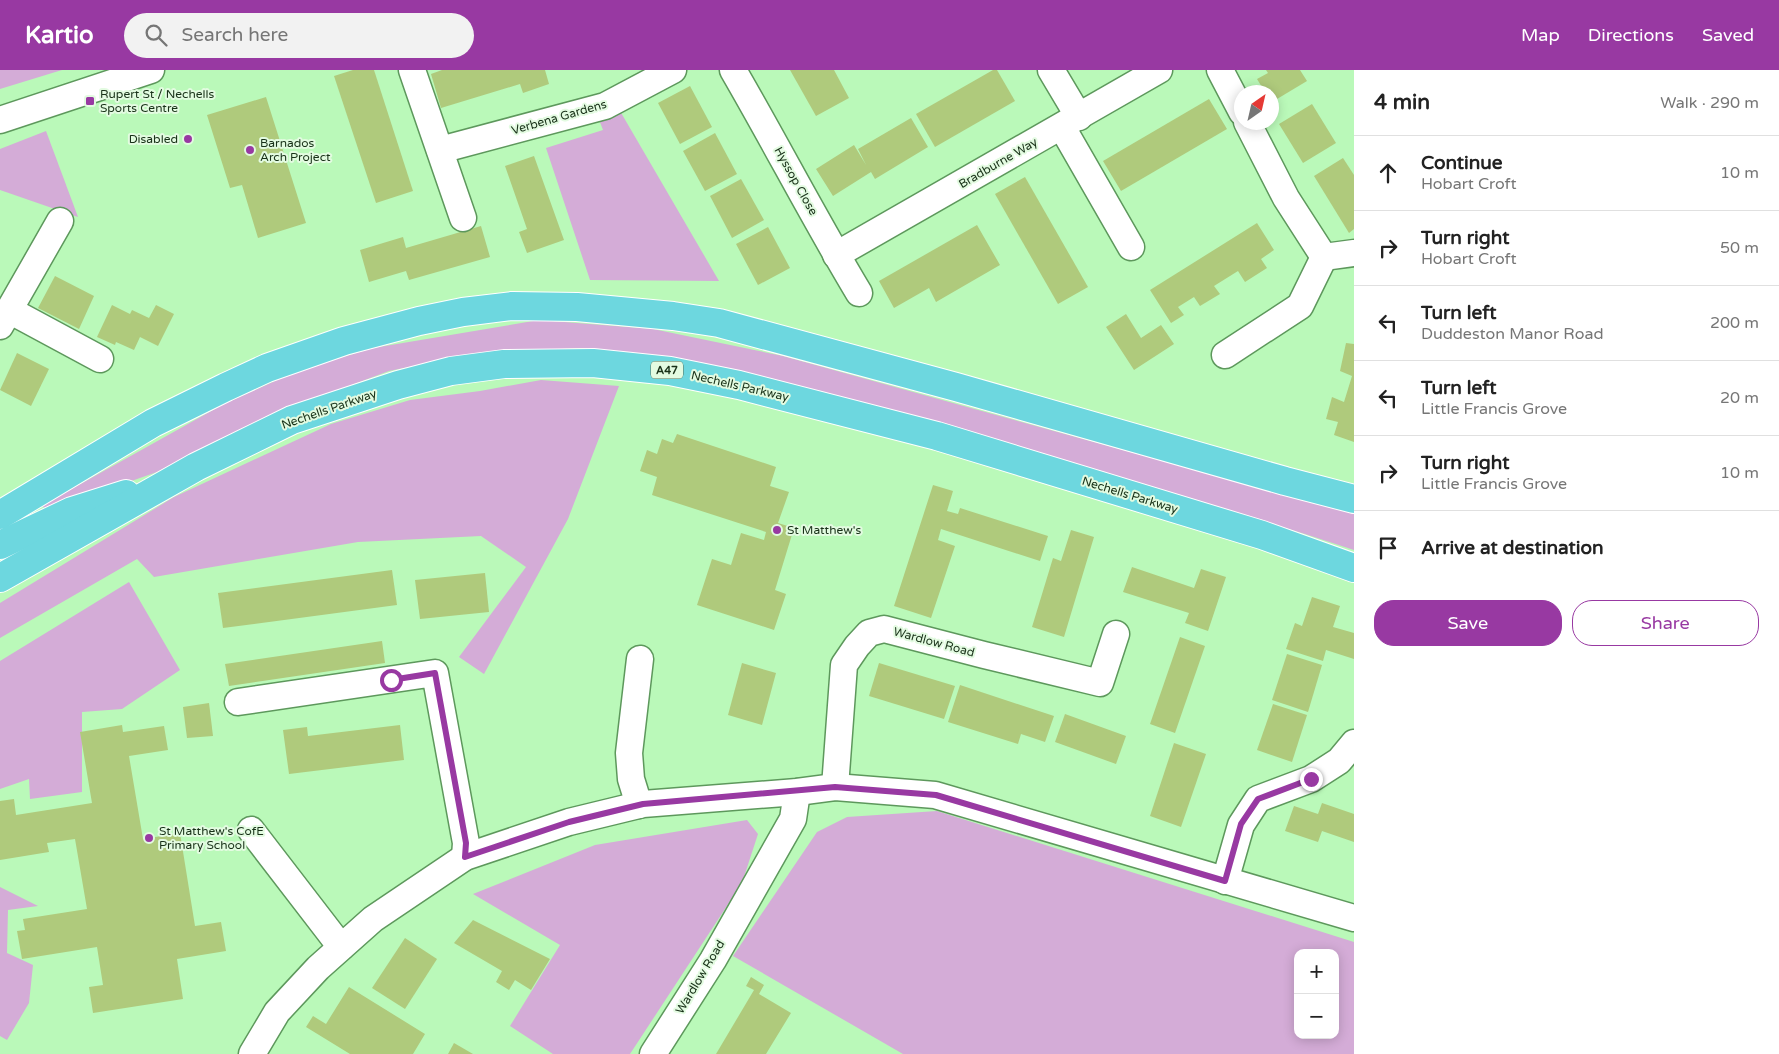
<!DOCTYPE html>
<html lang="en">
<head>
<meta charset="utf-8">
<style>
	:root { --surface:#fff; --page:#f2f2f2; --text:#222; --muted:#767676; --line:#e0e0e0; --accent:#9839a2 }
	body { margin:0; font-family:"Varela Round",sans-serif; background:var(--page); color:var(--text) }
	.controls { position:absolute; right:15px; bottom:15px; display:grid; overflow:hidden; border-radius:10px; box-shadow:0 2px 12px #0003 }
	.controls button { width:45px; height:45px; display:grid; place-items:center; padding:0; border:0; border-bottom:1px solid var(--line); background:var(--surface); color:var(--text); font:25px sans-serif }
	.compass { position:absolute; left:1234px; top:15px; width:45px; height:45px; border-radius:50%; background:var(--surface); box-shadow:0 2px 12px #0003; rotate:34deg }
	.stop { position:absolute; width:15px; height:15px; margin:-11px; border:4px solid #9839a2; border-radius:50%; background:#fff }
	.stop.end { background:#9839a2; border-color:#fff; box-shadow:0 1px 5px #0008 }
	.list { margin:0; padding:0; list-style:none }
	h2 { display:flex; justify-content:space-between; align-items:center; height:65px; margin:0; padding:0 20px; font-size:21px }
	h2 small { font-size:16px; font-weight:400; color:var(--muted) }
	.list li { display:grid; grid-template-columns:32px 1fr auto; gap:15px; align-items:center; box-sizing:border-box; height:75px; padding:0 20px; border-top:1px solid var(--line) }
	.list b { display:block; font-size:19px; white-space:nowrap }
	.list p { margin:0; font-size:16px; white-space:nowrap; color:var(--muted) }
	.list em { font-size:16px; font-style:normal; color:var(--muted) }
	.actions { display:flex; gap:10px; padding:15px 20px }
	.actions a { flex:1; padding:11px 0; border:1px solid var(--accent); border-radius:20px; text-align:center; font-size:18px; color:var(--accent) }
	.actions .main { background:var(--accent); color:#fff }
	.icon { flex:none; width:28px; height:28px; fill:none; stroke:currentColor; stroke-width:2; stroke-linecap:round; stroke-linejoin:round }
	.map { position:relative; flex:none; width:1354px; height:984px; overflow:hidden }
	header { display:flex; align-items:center; gap:30px; box-sizing:border-box; height:70px; padding:0 25px; background:var(--accent); color:#fff }
	header strong { font-size:24px }
	nav { display:flex; gap:28px; margin-inline-start:auto; font-size:18px }
	.search { width:350px; height:45px; background:var(--page); display:flex; align-items:center; gap:12px; box-sizing:border-box; padding:0 18px; border-radius:28px; color:var(--muted); font-size:19px }
	main { display:flex }
	aside { flex:1; background:var(--surface) }
	.map>svg:first-child { display:block }
</style>
</head>
<body>
<header>
<strong>Kartio</strong>
<div class="search"><svg class="icon" aria-label="search" viewBox="0 0 24 24"><circle cx="10" cy="10" r="6"/><path d="M15 15l6 6"/></svg>Search here</div>
<nav><a>Map</a><a>Directions</a><a>Saved</a></nav>
</header>
<main>
<div class="map">
<svg width="1354" height="984" viewBox="0 0 1354 984">
	<rect width="100%" height="100%" fill="#baf9b9"/>
	<g fill="#d4acd7" fill-rule="evenodd">
		<polygon points="0,0 62,0 0,19"/>
		<polygon points="620,41 719,211 590,210 546,78 603,60 598,47"/>
		<polygon points="46,61 78,147 0,120 0,79"/>
		<polygon points="539,250 653,259 783,286 1354,444 1354,480 1305,464 1122,409 730,300 582,278 478,283 389,301 271,345 157,402 49,440 41,436 222,335 297,301 373,278"/>
		<polygon points="541,310 619,316 568,449 484,604 459,587 526,497 481,466 358,472 154,507 137,489 0,568 0,533 174,427 331,354 410,330 480,321"/>
		<polygon points="129,512 180,600 122,639 82,642 82,722 30,729 29,709 0,719 0,591"/>
		<path d="M937,741L1354,872V984H903L733,886L817,762L847,747ZM1298,883H1335V965H1298Z"/>
		<polygon points="747,750 758,764 742,813 630,984 553,984 510,956 560,875 473,824 595,775"/>
		<polygon points="0,817 38,836 8,840 7,883 33,895 29,933 7,970 0,966"/>
	</g>
	<g fill="#afca7c">
		<polygon points="353,0 374,0 413,121 376,133 334,6"/>
		<polygon points="442,0 545,0 549,14 523,23 520,14 441,38 431,4"/>
		<polygon points="790,0 834,0 849,28 816,46"/>
		<polygon points="993,0 997,0 1015,31 935,77 916,44"/>
		<polygon points="1266,0 1300,0 1307,11 1272,32 1272,22 1265,22 1257,9 1268,3"/>
		<polygon points="690,16 712,57 680,74 658,33"/>
		<polygon points="266,27 306,153 258,168 242,115 230,118 207,45"/>
		<polygon points="1209,29 1227,59 1121,121 1103,91"/>
		<polygon points="1312,34 1336,73 1303,93 1279,54"/>
		<polygon points="911,48 928,77 875,109 871,102 833,126 816,99 854,75 866,95 858,79"/>
		<polygon points="715,63 737,104 705,121 683,81"/>
		<polygon points="534,86 564,170 527,183 519,162 527,159 505,96"/>
		<polygon points="1343,88 1354,105 1354,159 1349,163 1314,106"/>
		<polygon points="1025,107 1088,217 1058,234 995,124"/>
		<polygon points="741,109 764,150 732,168 710,126"/>
		<polygon points="1257,153 1274,180 1261,189 1267,198 1245,212 1238,201 1214,216 1220,224 1200,236 1194,227 1178,237 1184,245 1171,253 1150,220"/>
		<polygon points="977,155 1000,195 936,232 929,218 894,238 879,211"/>
		<polygon points="481,156 490,187 409,210 406,201 369,212 360,180 403,167 406,178"/>
		<polygon points="768,157 790,198 758,215 736,174"/>
		<polygon points="55,206 94,226 79,259 38,238"/>
		<polygon points="112,235 130,244 132,240 149,248 156,235 174,244 158,276 140,267 134,280 116,272 115,275 97,267"/>
		<polygon points="1126,244 1141,268 1161,255 1174,274 1134,300 1106,257"/>
		<polygon points="1346,273 1354,274 1354,372 1334,365 1338,352 1326,349 1332,327 1344,332 1352,306 1340,301"/>
		<polygon points="17,283 49,299 31,336 0,320"/>
		<polygon points="677,364 776,397 770,416 789,422 778,453 794,458 775,520 786,524 774,560 697,535 712,489 731,495 741,463 764,470 766,462 652,425 657,407 640,401 647,380 657,384 662,369 673,373"/>
		<polygon points="933,415 953,421 947,441 958,444 960,438 1048,466 1040,491 941,459 938,470 955,476 931,548 894,536"/>
		<polygon points="1071,460 1094,467 1064,567 1032,557 1053,488 1061,491"/>
		<polygon points="1132,497 1194,518 1201,499 1226,507 1208,561 1185,553 1189,543 1123,522"/>
		<polygon points="392,500 397,535 223,558 218,523"/>
		<polygon points="485,503 489,542 420,549 415,510"/>
		<polygon points="1312,527 1340,536 1333,557 1354,563 1354,589 1326,580 1323,591 1286,579 1295,553 1302,556"/>
		<polygon points="1180,567 1205,576 1175,663 1150,654"/>
		<polygon points="382,571 385,593 229,616 225,594"/>
		<polygon points="1287,584 1322,595 1308,642 1272,630"/>
		<polygon points="742,593 776,603 762,655 728,645"/>
		<polygon points="879,593 955,616 944,649 869,626"/>
		<polygon points="960,615 1054,646 1045,672 1021,664 1018,674 948,652"/>
		<polygon points="209,633 213,666 187,668 183,637"/>
		<polygon points="1273,634 1307,645 1292,692 1257,680"/>
		<polygon points="1065,644 1126,666 1116,694 1055,672"/>
		<polygon points="122,655 123,662 164,656 168,680 129,686 143,769 180,763 195,856 221,852 226,881 177,889 183,929 93,943 89,917 103,915 97,877 22,889 17,861 25,860 23,849 87,839 75,769 47,773 49,782 0,790 0,731 14,729 16,745 92,733 80,662"/>
		<polygon points="400,655 404,690 289,704 283,660 307,657 308,666"/>
		<polygon points="1174,673 1206,684 1181,757 1150,746"/>
		<polygon points="1322,733 1354,744 1354,772 1322,761 1318,772 1285,761 1294,736 1318,744"/>
		<polygon points="473,850 550,889 531,920 515,910 509,920 496,912 502,901 454,873"/>
		<polygon points="405,868 437,889 405,939 372,918"/>
		<polygon points="751,907 764,915 759,924 791,943 766,984 716,984 754,920 746,916"/>
		<polygon points="349,917 425,964 413,984 350,984 306,957 313,946 326,954"/>
		<polygon points="454,973 473,984 448,984"/>
	</g>
	<g fill="none" stroke-linecap="round" stroke-linejoin="round">
		<defs>
			<g id="minor">
				<polyline points="412,0 463,148"/>
				<path d="M733,0C776,74 815,150 859,223"/>
				<polyline points="1051,0 1079,47"/>
				<polyline points="1220,0 1242,42"/>
				<polyline points="0,50 151,0"/>
				<polyline points="1247,52 1286,128 1324,187"/>
				<polyline points="1062,57 1131,177"/>
				<polyline points="440,80 605,36 673,0"/>
				<polyline points="836,185 1159,0"/>
				<polyline points="1324,187 1354,183"/>
				<polyline points="9,240 100,289"/>
				<polyline points="0,256 60,151"/>
				<polyline points="1225,285 1300,236 1324,187"/>
				<polyline points="238,632 435,603 466,773 465,787"/>
				<polyline points="835,717 844,595 857,576 869,563 884,559 984,585 1100,613 1116,564"/>
				<polyline points="639,735 631,709 629,683 640,589"/>
				<polyline points="251,760 341,877"/>
				<polyline points="1225,811 1241,755 1258,729 1311,709 1339,691 1354,673"/>
				<polyline points="252,984 277,942 318,898 373,849 465,787 569,752 643,734 797,722 835,717 935,725 1354,848"/>
				<polyline points="653,984 713,890 793,749 797,722"/>
			</g>
			<g id="major">
				<polyline points="0,445 153,353 226,317 267,298 344,271 419,251 463,242 512,236 577,237 673,246 719,253 956,317 1285,411 1354,429"/>
				<polyline points="0,475 72,441 126,424"/>
				<polyline points="0,508 196,397 292,350 398,315 451,301 504,294 593,293 670,301 739,315 937,366 1262,465 1354,498"/>
			</g>
		</defs>
		<use href="#minor" stroke="#5d985c" stroke-width="29"/>
		<use href="#major" stroke="#fff" stroke-width="30"/>
		<use href="#minor" stroke="#fff" stroke-width="26"/>
		<use href="#major" stroke="#6dd7df" stroke-width="28"/>
	</g>
	<g fill="none" stroke-linecap="round" stroke-linejoin="round">
		<polyline stroke="#9839a2" stroke-width="6" points="391,610 435,603 466,773 465,787 569,752 643,734 835,717 936,725 1225,811 1241,754 1258,729 1311,709"/>
	</g>
	<g fill="#9839a2" stroke="#e3fbe1" stroke-width="2">
		<rect x="85" y="26" width="10" height="10" rx="2.5"/>
		<circle cx="188" cy="69" r="5"/>
		<circle cx="250" cy="80" r="5"/>
		<circle cx="777" cy="460" r="5"/>
		<circle cx="149" cy="768" r="5"/>
	</g>
	<g text-anchor="middle" stroke-width="4" stroke-linejoin="round" paint-order="stroke">
		<rect fill="#e3fbe1" stroke="#556e54" stroke-width="1" x="651" y="291.5" width="32" height="17" rx="4"/>
		<g font-size="11" font-weight="bold" fill="#183118">
			<text x="667" y="304">A47</text>
		</g>
		<g font-size="12" fill="#183118" stroke="#e3fbe1" text-anchor="start">
			<text x="100" y="28">Rupert St / Nechells<tspan x="100" dy="14">Sports Centre</tspan></text>
			<text x="178" y="73" text-anchor="end">Disabled</text>
			<text x="260" y="77">Barnados<tspan x="260" dy="14">Arch Project</tspan></text>
			<text x="787" y="464">St Matthew's</text>
			<text x="159" y="765">St Matthew's CofE<tspan x="159" dy="14">Primary School</tspan></text>
		</g>
		<g font-size="12" fill="#183118" stroke="#e3fbe1">
			<text transform="translate(559 47) rotate(-16)" y="4">Verbena Gardens</text>
			<text transform="translate(998 93) rotate(-30)" y="4">Bradburne Way</text>
			<text transform="translate(796 111) rotate(61)" y="4">Hyssop Close</text>
			<text transform="translate(740 316) rotate(13)" y="4">Nechells Parkway</text>
			<text transform="translate(329 339) rotate(-19)" y="4">Nechells Parkway</text>
			<text transform="translate(1130 425) rotate(17)" y="4">Nechells Parkway</text>
			<text transform="translate(934 572) rotate(15)" y="4">Wardlow Road</text>
			<text transform="translate(700 907) rotate(-59)" y="4">Wardlow Road</text>
		</g>
	</g>
</svg>
<div class="controls">
<button>+</button>
<button>−</button>
</div>
<svg class="compass" viewBox="-18 -18 36 36"><path d="M0-13l5 13h-10z" fill="#e53935"/><path d="M0 13l5-13h-10z" fill="#767676"/></svg>
<div class="stop" style="left:391px;top:610px"></div>
<div class="stop end" style="left:1311px;top:709px"></div>
</div>
<aside>
<h2>4 min<small>Walk · 290 m</small></h2>
<ul class="list">
<li><svg class="icon" aria-label="ahead" viewBox="0 0 24 24"><path d="M12 20V5M6 11l6-6 6 6"/></svg><div><b>Continue</b><p>Hobart Croft</p></div><em>10 m</em></li>
<li><svg class="icon" aria-label="right" viewBox="0 0 24 24"><path d="M7 20v-9h11M14 6l5 5-5 5"/></svg><div><b>Turn right</b><p>Hobart Croft</p></div><em>50 m</em></li>
<li><svg class="icon" aria-label="left" viewBox="0 0 24 24"><path d="M17 20v-9H6M10 6l-5 5 5 5"/></svg><div><b>Turn left</b><p>Duddeston Manor Road</p></div><em>200 m</em></li>
<li><svg class="icon" aria-label="left" viewBox="0 0 24 24"><path d="M17 20v-9H6M10 6l-5 5 5 5"/></svg><div><b>Turn left</b><p>Little Francis Grove</p></div><em>20 m</em></li>
<li><svg class="icon" aria-label="right" viewBox="0 0 24 24"><path d="M7 20v-9h11M14 6l5 5-5 5"/></svg><div><b>Turn right</b><p>Little Francis Grove</p></div><em>10 m</em></li>
<li><svg class="icon" aria-label="arrive" viewBox="0 0 24 24"><path d="M6 21V4h12l-3 4 3 4H6"/></svg><div><b>Arrive at destination</b></div></li>
</ul>
<div class="actions"><a class="main">Save</a><a>Share</a></div>
</aside>
</main>
</body>
</html>
